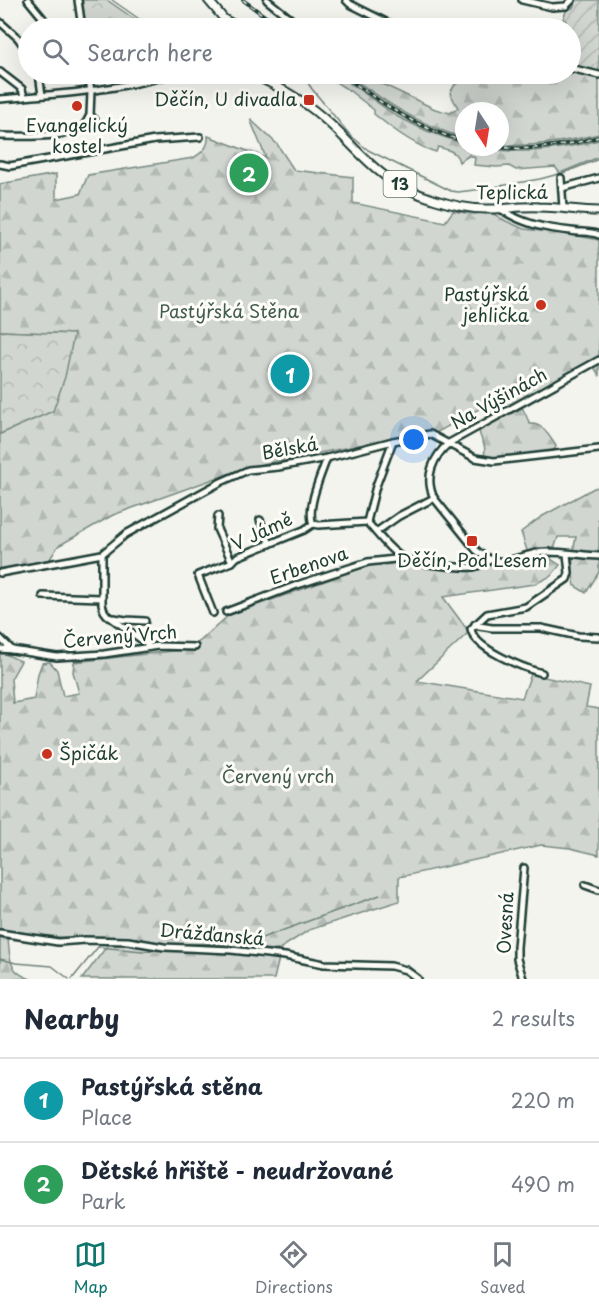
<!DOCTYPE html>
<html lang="en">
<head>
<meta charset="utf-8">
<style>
	:root { --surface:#fff; --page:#f2f2f3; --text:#1f2937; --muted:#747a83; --line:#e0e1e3; --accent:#0f766e }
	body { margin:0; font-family:"Playpen Sans",sans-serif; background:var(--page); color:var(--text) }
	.compass { position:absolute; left:455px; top:102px; width:54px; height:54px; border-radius:50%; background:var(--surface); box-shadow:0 6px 24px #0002; rotate:168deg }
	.you { position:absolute; left:414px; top:440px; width:21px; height:21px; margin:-15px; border:4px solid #fff; border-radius:50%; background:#1a73e8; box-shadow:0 0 0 9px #1a73e833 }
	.badge { display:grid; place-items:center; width:39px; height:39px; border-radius:50%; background:var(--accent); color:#fff; font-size:20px; font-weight:700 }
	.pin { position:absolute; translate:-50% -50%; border:3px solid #fff; box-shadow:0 2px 6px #0006 }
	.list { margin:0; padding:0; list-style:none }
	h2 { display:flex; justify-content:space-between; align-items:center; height:78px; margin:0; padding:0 24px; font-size:26px }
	h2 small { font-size:20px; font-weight:400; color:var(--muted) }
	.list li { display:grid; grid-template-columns:39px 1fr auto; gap:18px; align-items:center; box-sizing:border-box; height:84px; padding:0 24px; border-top:2px solid var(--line) }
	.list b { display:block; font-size:22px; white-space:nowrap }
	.list p { margin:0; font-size:20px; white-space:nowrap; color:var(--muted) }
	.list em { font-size:20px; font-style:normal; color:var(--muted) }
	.icon { flex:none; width:33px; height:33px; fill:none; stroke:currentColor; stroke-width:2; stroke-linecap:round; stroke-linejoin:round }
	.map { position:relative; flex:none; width:599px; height:979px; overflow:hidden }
	.search { position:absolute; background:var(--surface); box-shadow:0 6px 24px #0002; left:18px; right:18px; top:18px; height:66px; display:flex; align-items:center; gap:15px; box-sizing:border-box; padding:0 21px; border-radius:33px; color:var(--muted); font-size:22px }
	.sheet { height:246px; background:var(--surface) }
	nav { display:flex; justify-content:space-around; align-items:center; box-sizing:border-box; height:84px; border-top:2px solid var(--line); background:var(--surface); font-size:16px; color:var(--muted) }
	nav a { display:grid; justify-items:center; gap:3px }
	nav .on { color:var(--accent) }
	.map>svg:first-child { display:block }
</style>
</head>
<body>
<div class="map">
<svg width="599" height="979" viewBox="0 0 599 979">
	<defs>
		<pattern id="forest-firs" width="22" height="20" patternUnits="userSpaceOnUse" patternTransform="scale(1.5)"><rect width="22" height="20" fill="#d1d6d1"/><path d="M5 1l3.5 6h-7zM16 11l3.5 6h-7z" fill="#b3b9b4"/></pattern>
		<pattern id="park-crowns" width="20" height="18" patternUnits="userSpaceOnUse" patternTransform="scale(1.5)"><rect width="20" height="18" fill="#d1d6d1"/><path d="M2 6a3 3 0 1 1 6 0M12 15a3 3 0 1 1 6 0" fill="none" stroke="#b3b9b4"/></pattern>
		<pattern id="garden-furrows" width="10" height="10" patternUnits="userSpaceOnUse" patternTransform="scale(1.5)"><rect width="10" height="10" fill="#d1d6d1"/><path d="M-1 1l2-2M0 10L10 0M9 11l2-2" fill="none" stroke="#b3b9b4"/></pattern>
	</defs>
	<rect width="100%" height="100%" fill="#f4f4ef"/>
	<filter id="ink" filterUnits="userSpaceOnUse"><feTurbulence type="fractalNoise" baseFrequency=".0167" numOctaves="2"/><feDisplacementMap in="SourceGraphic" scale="12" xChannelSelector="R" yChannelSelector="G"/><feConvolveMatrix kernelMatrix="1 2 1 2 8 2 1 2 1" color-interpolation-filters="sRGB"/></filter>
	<g filter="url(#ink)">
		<g fill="#e2e5df">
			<polygon points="337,74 347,74 387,103 415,119 429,126 464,138 464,144 427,131 398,117"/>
			<polygon points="599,134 599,140 572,147 544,151 515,151 477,147 500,147 500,145 544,145 571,141"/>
		</g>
		<g fill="url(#forest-firs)" stroke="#788a82" stroke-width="1.5">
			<path d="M571,68L575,73L598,75L599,79V134C566,142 535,147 500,145V111H464V138C416,124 386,102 347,74H359L367,80L370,78L435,109L450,113L458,108L450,93L457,81L452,74H539V78L541,79L543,77L546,78L548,75L546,74H570Z"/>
			<path d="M323,74H337L398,117L427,131L464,144V147C481,147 498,151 515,151C544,152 571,147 599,140V157L560,173L555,167L516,170L509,166L496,167L474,165L475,158L470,155L459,162C457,151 448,150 438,147L436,152C414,146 391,128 374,114V110L350,91Z"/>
			<path d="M250,119L277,144L294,170L353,177V203L445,222L453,211L474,214L490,212L506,221L524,229L568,234L599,240V375L590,361L493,417L484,406L436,433L432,431L247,467L113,515L58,546L50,559L26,566L0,570V434L53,411L73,334L0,331V184L56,174V199L80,194L88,175L193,158C202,153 209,147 208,136L266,158Z"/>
			<path d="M520,408L523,409L530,424C543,423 549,436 556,446L554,450C537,455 502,460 484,456C487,442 480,442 479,430Z"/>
			<path d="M599,487V572L586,593L575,586C571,569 572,554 576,537H558L551,559L560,565L551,576L535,584L443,597L469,632L417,681L522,698L531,674L590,687L586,707L599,709V855L570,848L541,845L399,877V901L309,930L278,950L166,944L134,938L59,937L0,930V654H5L21,661L11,679L13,703L34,699L38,674L42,663L50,662L57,670L63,696L79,693L73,672L74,662L191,649L229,615L370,565L408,562L472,567L530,560L521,532L541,517L594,488Z"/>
			<path d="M0,937L8,938C10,958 8,972 31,979H0Z"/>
			<path d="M110,942C126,943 141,947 157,948C198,951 239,952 279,958L274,979H82Z"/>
		</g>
		<g fill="url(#park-crowns)" stroke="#788a82" stroke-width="1.5">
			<polygon points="81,0 107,0 147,28 84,28"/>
			<polygon points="0,331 74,334 65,377 53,411 0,434"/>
		</g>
		<polygon fill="url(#garden-furrows)" stroke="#788a82" stroke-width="1.5" points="576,0 599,0 599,73 571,67 570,28 563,28 566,21 563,19 566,11 573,8"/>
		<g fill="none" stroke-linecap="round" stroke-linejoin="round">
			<g stroke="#6e8179" stroke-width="1.5">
				<polyline points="112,0 152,28"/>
				<polyline points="302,74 312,89 335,117 350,135 368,150 451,191 458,192 483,189 540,179 566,172 599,159"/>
				<polyline points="177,946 184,944 248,943 380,895"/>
				<polyline points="0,959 16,963 52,966 69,979"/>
				<polyline points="72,979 98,947 143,951 154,950 176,950"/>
			</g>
			<defs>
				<g id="minor">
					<polyline points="28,0 51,28"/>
					<polyline points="78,0 82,28"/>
					<polyline points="267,0 302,28"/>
					<polyline points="346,0 350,4 388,23 411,28"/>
					<polyline points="522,0 552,7 566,6 572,0"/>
					<polyline points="0,22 18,38 28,52"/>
					<polyline points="570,68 599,75"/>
					<polyline points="0,72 22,89 24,97"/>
					<polyline points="39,74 42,95"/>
					<polyline points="88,74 91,91 90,115 95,120"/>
					<path d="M0,99C60,94 115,91 173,74"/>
					<path d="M0,136C21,136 65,139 82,127C86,124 88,119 90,115"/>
					<polyline points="0,164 10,166 155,140 200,137"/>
					<polyline points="561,178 563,208"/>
					<polyline points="562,188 599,178"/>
					<path d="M500,209C524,224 543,228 571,231C581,233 590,231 599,235"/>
					<path d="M599,360L449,443C433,457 424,477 434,498L476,550C502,574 519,552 547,552C564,552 582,555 599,556"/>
					<polyline points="218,516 217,529 232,562"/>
					<polyline points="260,520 270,544"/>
					<polyline points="367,522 376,486 393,441"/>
					<path d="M313,524C306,508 321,475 327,458"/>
					<polyline points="376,532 399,516 434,498"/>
					<polyline points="102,554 102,604 104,611 107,615 146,643 149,647"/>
					<polyline points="0,573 102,554 126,534 221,482 248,470 278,467 327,458 393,441 430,434 475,458 494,461 599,449"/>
					<polyline points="43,596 101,598"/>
					<polyline points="226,612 297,585 368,562 404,558"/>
					<path d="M213,613L198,575L232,562L237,557L304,530L313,524L319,525L367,522C378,534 389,550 403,558C415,564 460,568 473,567C479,566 484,563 490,560"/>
					<polyline points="114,618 126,620 145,621"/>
					<polyline points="475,624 479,626 492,628 541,628 578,636 599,637"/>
					<polyline points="0,638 12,650 57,657 104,654 158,646 195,647"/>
					<polyline points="0,649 12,650"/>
					<path d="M542,673C524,668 474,649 471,629L487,614L526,607L567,579L569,573L567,554"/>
					<polyline points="585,885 599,890"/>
					<polyline points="0,933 58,942 85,940 128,941 164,947 231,950 285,956 324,964 391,966 406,970 418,979"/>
					<polyline points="523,979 517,959 517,947 524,868"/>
				</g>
				<g id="major">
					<polyline points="208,0 224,19 240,28"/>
					<path d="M251,74C276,85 300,98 321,116C344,135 362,159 385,176C410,194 458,210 489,209C506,209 522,206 539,207C559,207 579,211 599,211"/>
				</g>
			</defs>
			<use href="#minor" stroke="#1f3d34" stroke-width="10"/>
			<use href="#major" stroke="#1f3d34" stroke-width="11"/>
			<use href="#minor" stroke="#fdfcf7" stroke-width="5"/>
			<use href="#major" stroke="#fdfcf7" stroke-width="7"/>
			<defs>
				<g id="rail">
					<polyline points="243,0 281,28"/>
					<path d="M342,74C381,103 416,128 464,141"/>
					<path d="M497,147C532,151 565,146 599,137"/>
				</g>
			</defs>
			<use href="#rail" stroke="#1f3d34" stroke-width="4"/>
			<use href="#rail" stroke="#fdfcf7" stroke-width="1.5" stroke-dasharray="4.5" stroke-linecap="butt"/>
		</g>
	</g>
	<g fill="#c8321e" stroke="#fdfcf7" stroke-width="2">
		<rect x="303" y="94" width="12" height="12" rx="3"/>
		<circle cx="77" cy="106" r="6"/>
		<circle cx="541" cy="305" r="6"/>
		<rect x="466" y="535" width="12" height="12" rx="3"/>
		<circle cx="47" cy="754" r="6"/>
	</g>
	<g text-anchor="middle" stroke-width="6" stroke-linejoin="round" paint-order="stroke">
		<rect fill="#fdfcf7" stroke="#62766e" stroke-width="1.5" x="383.5" y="171" width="33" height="26" rx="4.5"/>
		<g font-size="16" font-weight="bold" fill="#1f3d34">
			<text x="400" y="190">13</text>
		</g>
		<g font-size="18" fill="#1f3d34" stroke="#fdfcf7" text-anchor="end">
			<text x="297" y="106">Děčín, U divadla</text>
			<text x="77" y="132" text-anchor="middle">Evangelický<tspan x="77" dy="21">kostel</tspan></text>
			<text x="529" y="301">Pastýřská<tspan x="529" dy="21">jehlička</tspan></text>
			<text x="472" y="567" text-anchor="middle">Děčín, Pod Lesem</text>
			<text x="59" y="760" text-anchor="start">Špičák</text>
		</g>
		<g font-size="18" fill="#1f3d34" stroke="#fdfcf7">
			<text x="512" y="199">Teplická</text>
			<text transform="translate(499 399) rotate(-29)" y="6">Na Výšinách</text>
			<text transform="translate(290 449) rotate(-10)" y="6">Bělská</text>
			<text transform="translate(262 532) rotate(-25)" y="6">V Jámě</text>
			<text transform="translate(309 566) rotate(-19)" y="6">Erbenova</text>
			<text transform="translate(120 637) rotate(-5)" y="6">Červený Vrch</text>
			<text transform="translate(506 923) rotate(-87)" y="6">Ovesná</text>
			<text transform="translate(212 935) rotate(5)" y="6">Drážďanská</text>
		</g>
		<g font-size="18" fill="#435c53" stroke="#fdfcf7">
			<text x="229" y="318">Pastýřská Stěna</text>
			<text x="278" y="783">Červený vrch</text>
		</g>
	</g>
</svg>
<svg class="compass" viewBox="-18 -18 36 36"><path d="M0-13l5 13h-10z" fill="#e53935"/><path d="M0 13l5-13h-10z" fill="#747a83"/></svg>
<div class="you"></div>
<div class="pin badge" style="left:290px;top:374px;background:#0f9aa8">1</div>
<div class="pin badge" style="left:249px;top:173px;background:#2e9e5b">2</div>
<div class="search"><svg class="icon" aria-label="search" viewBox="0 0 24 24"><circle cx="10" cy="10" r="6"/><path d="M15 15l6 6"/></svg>Search here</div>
</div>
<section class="sheet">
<h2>Nearby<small>2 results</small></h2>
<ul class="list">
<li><span class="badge" style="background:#0f9aa8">1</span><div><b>Pastýřská stěna</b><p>Place</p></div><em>220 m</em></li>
<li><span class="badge" style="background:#2e9e5b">2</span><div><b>Dětské hřiště - neudržované</b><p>Park</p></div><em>490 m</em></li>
</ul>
</section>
<nav>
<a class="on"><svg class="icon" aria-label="map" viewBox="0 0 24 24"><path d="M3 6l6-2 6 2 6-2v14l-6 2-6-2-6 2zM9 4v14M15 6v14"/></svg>Map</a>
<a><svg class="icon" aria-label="directions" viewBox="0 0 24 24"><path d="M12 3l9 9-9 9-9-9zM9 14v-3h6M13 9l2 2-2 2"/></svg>Directions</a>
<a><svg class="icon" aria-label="saved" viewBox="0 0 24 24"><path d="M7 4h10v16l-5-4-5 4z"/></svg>Saved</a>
</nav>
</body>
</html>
